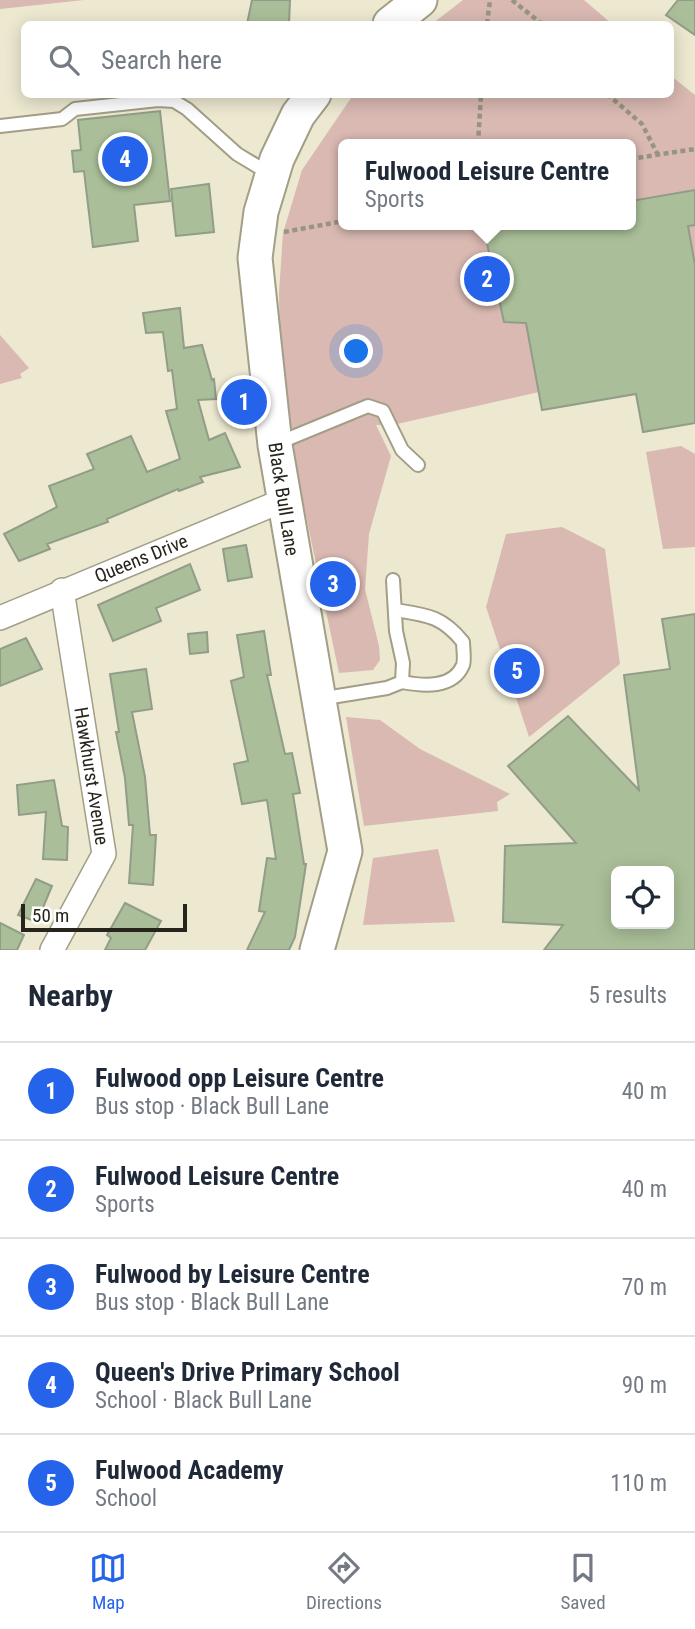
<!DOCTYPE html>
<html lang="en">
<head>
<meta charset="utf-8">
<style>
	:root { --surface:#fff; --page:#f6f6f7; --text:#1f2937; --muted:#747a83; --line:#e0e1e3; --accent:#2563eb }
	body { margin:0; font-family:"Roboto Condensed",sans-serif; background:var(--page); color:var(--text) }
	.controls { position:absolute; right:21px; bottom:21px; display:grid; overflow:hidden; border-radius:10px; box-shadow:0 4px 18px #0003 }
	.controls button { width:63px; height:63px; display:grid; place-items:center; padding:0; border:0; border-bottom:2px solid var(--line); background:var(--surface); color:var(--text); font:35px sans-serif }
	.scale { position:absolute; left:21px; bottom:18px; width:166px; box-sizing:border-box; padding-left:7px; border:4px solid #26241b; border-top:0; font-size:19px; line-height:24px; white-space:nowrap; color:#26241b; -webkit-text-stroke:5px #fff; paint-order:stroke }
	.you { position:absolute; left:357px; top:352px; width:24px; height:24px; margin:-18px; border:5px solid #fff; border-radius:50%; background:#1a73e8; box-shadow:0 0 0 10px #1a73e833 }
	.badge { display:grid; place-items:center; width:46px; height:46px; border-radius:50%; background:var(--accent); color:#fff; font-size:23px; font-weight:700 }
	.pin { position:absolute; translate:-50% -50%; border:4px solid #fff; box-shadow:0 2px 7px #0006 }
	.popup { position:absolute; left:338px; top:139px; width:298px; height:91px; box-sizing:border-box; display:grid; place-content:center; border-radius:10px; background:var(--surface); filter:drop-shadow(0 2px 5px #0005); font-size:23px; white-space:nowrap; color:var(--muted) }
	.popup b { font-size:26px; color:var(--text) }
	.popup::after { content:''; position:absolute; left:50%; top:100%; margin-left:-14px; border:14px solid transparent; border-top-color:var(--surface) }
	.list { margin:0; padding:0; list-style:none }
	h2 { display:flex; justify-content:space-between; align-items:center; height:91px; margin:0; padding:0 28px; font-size:30px }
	h2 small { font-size:23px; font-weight:400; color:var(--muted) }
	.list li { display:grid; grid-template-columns:46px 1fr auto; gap:21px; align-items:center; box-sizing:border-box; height:98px; padding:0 28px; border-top:2px solid var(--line) }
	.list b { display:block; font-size:26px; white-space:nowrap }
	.list p { margin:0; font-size:23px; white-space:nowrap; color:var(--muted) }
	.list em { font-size:23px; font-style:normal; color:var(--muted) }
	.icon { flex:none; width:38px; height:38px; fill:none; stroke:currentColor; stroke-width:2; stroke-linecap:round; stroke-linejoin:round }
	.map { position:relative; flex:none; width:695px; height:950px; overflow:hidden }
	.search { position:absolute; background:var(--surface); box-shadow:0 4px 18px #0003; left:21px; right:21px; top:21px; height:77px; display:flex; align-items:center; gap:18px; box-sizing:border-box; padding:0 24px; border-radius:10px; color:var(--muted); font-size:26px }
	.sheet { height:581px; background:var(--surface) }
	nav { display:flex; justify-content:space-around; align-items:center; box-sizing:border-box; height:98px; border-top:2px solid var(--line); background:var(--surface); font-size:19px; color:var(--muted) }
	nav a { display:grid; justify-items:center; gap:4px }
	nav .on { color:var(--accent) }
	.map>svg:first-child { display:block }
</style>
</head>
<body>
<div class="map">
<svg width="695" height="950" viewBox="0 0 695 950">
	<rect width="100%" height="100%" fill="#ede8d0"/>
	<g fill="#d9b9b2" fill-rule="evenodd">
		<polygon points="0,0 84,0 0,9"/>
		<polygon points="463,0 584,0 612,24 432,24"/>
		<path d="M671,76L695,95V423L643,432L636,394L542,410L539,392L397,424L376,425L391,456L369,534L365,589L379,646L380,660L373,670L339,673L293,454L290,416L280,353L279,293L283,233L302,170L353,95L670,94ZM344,144H630V225H344Z"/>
		<polygon points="0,335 29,368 20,374 22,378 0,384"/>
		<polygon points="681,446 695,454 695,547 663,549 646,452"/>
		<polygon points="562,527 605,549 620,664 529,737 486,607 506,534"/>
		<polygon points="346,717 380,720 420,749 510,794 497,802 498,811 364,826"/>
		<polygon points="438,849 455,922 363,925 373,858"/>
	</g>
	<g fill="#aabf99" stroke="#919d88" stroke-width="2" fill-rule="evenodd">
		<polygon points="252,0 290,0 289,24 247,24"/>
		<polygon points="678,0 695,0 695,35 666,15"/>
		<polygon points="160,111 170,201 134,205 138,241 93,247 84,171 74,172 72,151 81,150 78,120"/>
		<polygon points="209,184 214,232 176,236 171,189"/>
		<polygon points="695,190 695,225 688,226 695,265 695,423 643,432 636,394 542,410 526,323 504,322 483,225 631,225 631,201"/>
		<polygon points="180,308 184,348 202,345 212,380 214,379 216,399 198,400 209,440 225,433 240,467 200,477 203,482 179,491 178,489 107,519 108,522 47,544 50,549 19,561 4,534 57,507 49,486 94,469 87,454 131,436 147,472 180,459 166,411 177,409 172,370 168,371 163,332 146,333 143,313"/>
		<polygon points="246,545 252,577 228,581 223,549"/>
		<polygon points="190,564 200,590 156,608 161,621 113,641 98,605"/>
		<path d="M695,614V950H544L563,925L503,922L505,846L576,843L508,766L568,716L639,790L624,675L670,669L662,619ZM616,871H669V924H616Z"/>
		<polygon points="264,631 271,675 267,675 285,754 292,753 300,793 293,794 304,864 306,864 295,937 289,950 247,950 265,912 259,911 267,858 276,859 267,800 242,804 234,764 248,761 231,681 244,677 237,635"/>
		<polygon points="207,632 208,652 190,654 188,634"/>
		<polygon points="26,638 42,669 0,686 0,649"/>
		<polygon points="146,669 152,709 132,712 145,777 150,835 156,835 153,885 129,883 133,825 129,825 125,778 116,732 119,732 110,674"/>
		<polygon points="54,780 62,826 68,827 67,860 43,859 46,812 19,815 17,785"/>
		<polygon points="36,879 52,886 37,922 18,915"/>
		<polygon points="125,903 161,921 145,950 105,950 111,938 107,935"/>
		<polygon points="0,923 24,935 17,950 0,950"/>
	</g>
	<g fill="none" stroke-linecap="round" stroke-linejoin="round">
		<defs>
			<g id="lane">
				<polyline points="0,126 62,119 75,109 158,100 174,101 187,109 237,154 272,175"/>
				<polyline points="278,443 368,406 383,411 402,450 418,465"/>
				<path d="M395,610C427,615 442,616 463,642C463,648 465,659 463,665C453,689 423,686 402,682"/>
				<polyline points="319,699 387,688 402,682 403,663 396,631 393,580"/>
			</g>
			<g id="street">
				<polyline points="0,618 284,500"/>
				<polyline points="52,950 104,854 62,590"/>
			</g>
			<g id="secondary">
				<polyline points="390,24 420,0"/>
				<polyline points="314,94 298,115 277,159 261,212 255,258 275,445 345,851 317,950"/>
			</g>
		</defs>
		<use href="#lane" stroke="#a29e87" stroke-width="16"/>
		<use href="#street" stroke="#a29e87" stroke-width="26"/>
		<use href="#secondary" stroke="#a29e87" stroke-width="37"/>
		<g stroke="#979482" stroke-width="4.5" stroke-dasharray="5 3.5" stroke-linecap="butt">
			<polyline points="512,0 542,24"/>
			<polyline points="487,24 490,0"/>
			<polyline points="607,94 642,124 658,155"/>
			<polyline points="478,144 481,94"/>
			<polyline points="630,159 695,149"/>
			<polyline points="284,232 344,221"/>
		</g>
		<use href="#lane" stroke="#fff" stroke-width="12"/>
		<use href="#street" stroke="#fff" stroke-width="23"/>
		<use href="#secondary" stroke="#fff" stroke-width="33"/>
	</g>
	<g text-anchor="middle" stroke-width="5" stroke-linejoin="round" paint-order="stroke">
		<g font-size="19" fill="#26241b" stroke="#fff">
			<text transform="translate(284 499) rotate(81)" y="7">Black Bull Lane</text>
			<text transform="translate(141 558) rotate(-22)" y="7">Queens Drive</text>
			<text transform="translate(92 776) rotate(81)" y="7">Hawkhurst Avenue</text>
		</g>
	</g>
</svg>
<div class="controls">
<button><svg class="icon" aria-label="locate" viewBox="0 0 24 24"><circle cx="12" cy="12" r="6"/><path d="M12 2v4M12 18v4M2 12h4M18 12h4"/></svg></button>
</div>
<div class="scale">50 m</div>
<div class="you"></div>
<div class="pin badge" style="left:244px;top:402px">1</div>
<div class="pin badge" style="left:487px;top:279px">2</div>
<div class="popup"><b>Fulwood Leisure Centre</b>Sports</div>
<div class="pin badge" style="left:333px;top:584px">3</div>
<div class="pin badge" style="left:125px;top:159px">4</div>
<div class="pin badge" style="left:517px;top:671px">5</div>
<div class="search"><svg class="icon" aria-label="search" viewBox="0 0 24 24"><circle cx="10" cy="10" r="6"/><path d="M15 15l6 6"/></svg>Search here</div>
</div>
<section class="sheet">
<h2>Nearby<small>5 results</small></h2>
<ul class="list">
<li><span class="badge">1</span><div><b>Fulwood opp Leisure Centre</b><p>Bus stop · Black Bull Lane</p></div><em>40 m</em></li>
<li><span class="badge">2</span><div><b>Fulwood Leisure Centre</b><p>Sports</p></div><em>40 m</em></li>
<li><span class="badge">3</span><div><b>Fulwood by Leisure Centre</b><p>Bus stop · Black Bull Lane</p></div><em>70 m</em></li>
<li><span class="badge">4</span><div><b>Queen's Drive Primary School</b><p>School · Black Bull Lane</p></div><em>90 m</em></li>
<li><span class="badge">5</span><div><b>Fulwood Academy</b><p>School</p></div><em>110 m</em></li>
</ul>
</section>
<nav>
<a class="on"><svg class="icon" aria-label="map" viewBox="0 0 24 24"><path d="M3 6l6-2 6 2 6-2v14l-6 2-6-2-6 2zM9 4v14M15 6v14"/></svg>Map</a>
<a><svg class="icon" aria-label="directions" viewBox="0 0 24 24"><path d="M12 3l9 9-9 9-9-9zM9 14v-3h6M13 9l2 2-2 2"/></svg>Directions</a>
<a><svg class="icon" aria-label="saved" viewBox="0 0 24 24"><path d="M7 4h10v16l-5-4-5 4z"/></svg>Saved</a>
</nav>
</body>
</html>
